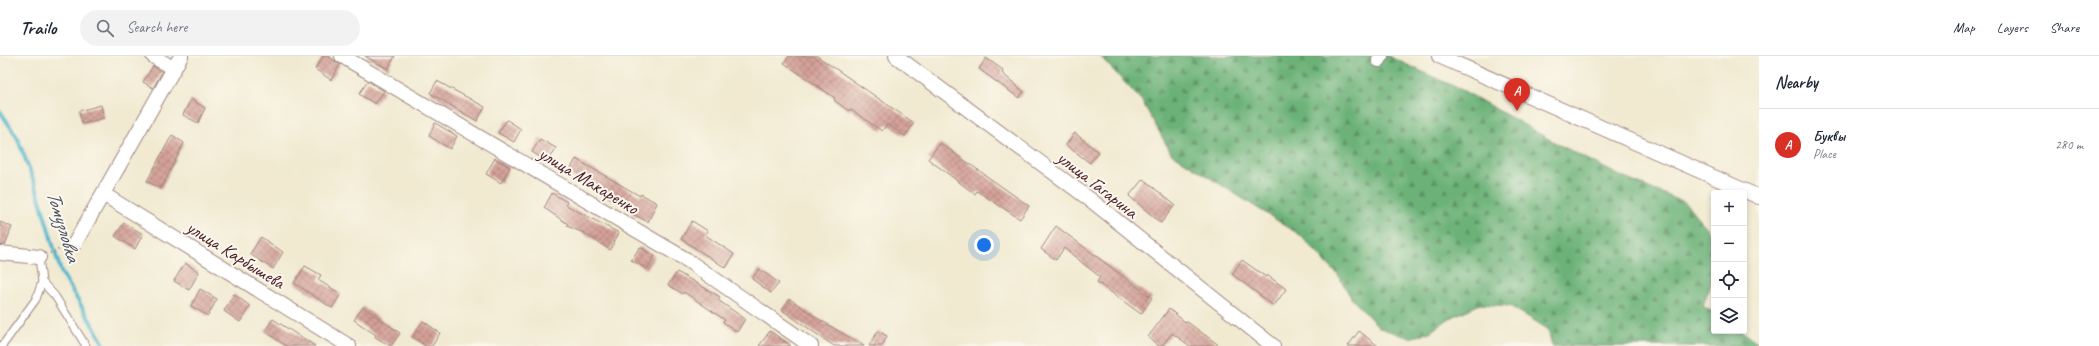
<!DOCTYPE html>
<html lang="en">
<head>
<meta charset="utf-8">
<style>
	:root { --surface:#fff; --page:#f2f2f3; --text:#1f2937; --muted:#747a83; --line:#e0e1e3; --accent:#d93025 }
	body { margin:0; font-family:Caveat,sans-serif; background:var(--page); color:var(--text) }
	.controls { position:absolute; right:12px; bottom:12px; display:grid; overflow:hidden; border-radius:4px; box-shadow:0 2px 6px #0003 }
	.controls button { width:36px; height:36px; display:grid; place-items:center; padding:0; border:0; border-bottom:1px solid var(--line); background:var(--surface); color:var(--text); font:20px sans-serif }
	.you { position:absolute; left:984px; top:189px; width:14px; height:14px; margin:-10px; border:3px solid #fff; border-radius:50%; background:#1a73e8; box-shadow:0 0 0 6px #1a73e833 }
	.badge { display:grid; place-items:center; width:26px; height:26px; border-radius:50%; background:var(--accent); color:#fff; font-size:13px; font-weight:700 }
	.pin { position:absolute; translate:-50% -33px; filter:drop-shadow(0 1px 2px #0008) }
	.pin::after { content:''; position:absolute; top:21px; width:14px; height:12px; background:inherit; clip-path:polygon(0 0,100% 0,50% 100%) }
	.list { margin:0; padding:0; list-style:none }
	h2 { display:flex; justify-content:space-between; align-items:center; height:52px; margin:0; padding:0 16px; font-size:17px }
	h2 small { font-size:13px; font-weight:400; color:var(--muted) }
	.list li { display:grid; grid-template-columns:26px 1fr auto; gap:12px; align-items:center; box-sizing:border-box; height:72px; padding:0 16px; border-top:1px solid var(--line) }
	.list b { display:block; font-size:15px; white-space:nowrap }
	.list p { margin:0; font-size:13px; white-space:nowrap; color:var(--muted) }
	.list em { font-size:13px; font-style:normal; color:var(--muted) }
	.icon { flex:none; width:22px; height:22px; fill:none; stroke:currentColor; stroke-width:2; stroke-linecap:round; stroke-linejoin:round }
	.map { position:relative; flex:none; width:1759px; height:290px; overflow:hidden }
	header { display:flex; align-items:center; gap:24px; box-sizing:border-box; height:56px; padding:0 20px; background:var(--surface); border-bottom:1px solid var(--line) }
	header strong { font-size:19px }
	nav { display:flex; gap:22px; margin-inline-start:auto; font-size:14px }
	.search { width:280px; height:36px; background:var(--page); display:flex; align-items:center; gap:10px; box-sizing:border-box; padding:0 14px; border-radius:22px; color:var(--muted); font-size:15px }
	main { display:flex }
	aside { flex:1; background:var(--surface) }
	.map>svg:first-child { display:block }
</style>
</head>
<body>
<header>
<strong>Trailo</strong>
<div class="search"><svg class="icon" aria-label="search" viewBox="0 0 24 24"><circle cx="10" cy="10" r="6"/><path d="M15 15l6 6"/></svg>Search here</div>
<nav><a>Map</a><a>Layers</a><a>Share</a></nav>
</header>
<main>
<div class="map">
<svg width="1759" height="290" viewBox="0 0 1759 290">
	<defs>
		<pattern id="forest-firs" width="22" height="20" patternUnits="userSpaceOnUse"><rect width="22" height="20" fill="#6cb278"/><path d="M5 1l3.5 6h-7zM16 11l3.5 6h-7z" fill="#5b9063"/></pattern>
		<pattern id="building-cross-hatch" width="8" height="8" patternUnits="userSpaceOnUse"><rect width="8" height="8" fill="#d4a198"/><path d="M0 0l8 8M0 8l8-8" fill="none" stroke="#ae837c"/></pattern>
	</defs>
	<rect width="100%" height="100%" fill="#fbf7ec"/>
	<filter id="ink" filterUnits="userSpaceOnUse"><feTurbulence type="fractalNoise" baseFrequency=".025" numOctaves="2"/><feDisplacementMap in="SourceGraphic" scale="8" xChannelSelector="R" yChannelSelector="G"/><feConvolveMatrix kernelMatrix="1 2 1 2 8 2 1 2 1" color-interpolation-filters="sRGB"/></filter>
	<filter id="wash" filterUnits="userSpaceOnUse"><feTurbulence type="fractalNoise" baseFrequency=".012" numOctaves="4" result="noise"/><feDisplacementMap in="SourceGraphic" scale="16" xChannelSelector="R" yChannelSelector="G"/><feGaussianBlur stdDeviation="0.9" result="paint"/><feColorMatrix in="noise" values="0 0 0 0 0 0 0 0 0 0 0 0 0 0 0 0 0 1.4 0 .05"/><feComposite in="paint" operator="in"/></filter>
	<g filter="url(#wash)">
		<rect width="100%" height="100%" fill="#f1ead1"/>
		<polygon fill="url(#forest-firs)" stroke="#5b6852" points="1100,0 1388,0 1464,35 1556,87 1622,121 1686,147 1714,182 1714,215 1703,250 1714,257 1714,275 1741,275 1759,287 1759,290 1552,290 1548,273 1510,250 1480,248 1448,263 1430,276 1410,282 1380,272 1352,243 1338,219 1300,179 1171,97 1142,45"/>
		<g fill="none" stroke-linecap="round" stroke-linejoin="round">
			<polyline stroke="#4eb6cd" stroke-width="4" points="0,55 17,81 37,134 61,216 105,290"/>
		</g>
		<g id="blocks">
			<g fill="url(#building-cross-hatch)">
				<polygon points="323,0 328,0 340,9 331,24 315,13"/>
				<polygon points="365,0 395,0 388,13"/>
				<polygon points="789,0 817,0 914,67 905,80 887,68 882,75 850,53 849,55 834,44 835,42 784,7"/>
				<polygon points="986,2 1003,14 1002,17 1024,36 1019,42 979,13"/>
				<polygon points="153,10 162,16 153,32 143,26"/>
				<polygon points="368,25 384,35 375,48 359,38"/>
				<polygon points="437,25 485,51 477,65 430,37"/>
				<polygon points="191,43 205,52 198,67 183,59"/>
				<polygon points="101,49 104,62 82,68 79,55"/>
				<polygon points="507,64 521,73 514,86 498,77"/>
				<polygon points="435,67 457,80 450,93 429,80"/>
				<polygon points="1075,77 1098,96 1090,107 1066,89"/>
				<polygon points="172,79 184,87 161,133 147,125"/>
				<polygon points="540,83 556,92 548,106 532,96"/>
				<polygon points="940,87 1029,150 1020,163 977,135 975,138 928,103"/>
				<polygon points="495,102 510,111 501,127 486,118"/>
				<polygon points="576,103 640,140 641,138 657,147 648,166 631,157 633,155 568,118"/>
				<polygon points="1143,123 1175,149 1161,167 1129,140"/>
				<polygon points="552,137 567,146 566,149 619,177 610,194 584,177 567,170 568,168 544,152"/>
				<polygon points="692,165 708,175 705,179 734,198 726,212 681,183"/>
				<polygon points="0,166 12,171 5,189 0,189"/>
				<polygon points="124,167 143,178 135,193 115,180"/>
				<polygon points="1056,170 1152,242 1141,258 1097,226 1100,221 1064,192 1056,204 1041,193"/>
				<polygon points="261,181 283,196 273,213 250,198"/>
				<polygon points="640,191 655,200 647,213 631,204"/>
				<polygon points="1242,204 1266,221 1267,219 1286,233 1274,250 1232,218"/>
				<polygon points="185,207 199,216 189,234 174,225"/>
				<polygon points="305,210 321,219 318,224 341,238 332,252 294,227"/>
				<polygon points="759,213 779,227 771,237 752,223"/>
				<polygon points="677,216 720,241 718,244 745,263 737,276 723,266 725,264 684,236 683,238 668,229"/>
				<polygon points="200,233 217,243 208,260 191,250"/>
				<polygon points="234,238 250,250 240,266 224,255"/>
				<polygon points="790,243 817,262 864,290 834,290 782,254"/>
				<polygon points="363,251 400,277 391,290 375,281 376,279 354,264"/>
				<polygon points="1169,253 1185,266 1186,265 1220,290 1190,290 1172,277 1162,290 1159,290 1148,281"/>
				<polygon points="273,263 296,278 315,290 286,290 265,275"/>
				<polygon points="423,265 440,277 432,290 426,290 412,281"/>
				<polygon points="770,275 791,290 759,290"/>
				<polygon points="878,275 887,280 882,290 869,290"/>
				<polygon points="1359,275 1378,290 1348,290"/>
			</g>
		</g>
	</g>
	<g filter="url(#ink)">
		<use href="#blocks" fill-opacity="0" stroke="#9e847e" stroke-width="1"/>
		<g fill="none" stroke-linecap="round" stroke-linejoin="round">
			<defs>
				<g id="lane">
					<polyline points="42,226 55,240 86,290"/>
					<polyline points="2,290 36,243 42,226 39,201"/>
				</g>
				<g id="street">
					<polyline points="153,0 174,13"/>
					<polyline points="342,0 687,204 811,290"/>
					<polyline points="896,0 1092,145 1273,290"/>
					<polyline points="1439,0 1759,141"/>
					<polyline points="1379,4 1381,0"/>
					<polyline points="103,138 349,290"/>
					<polyline points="75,187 181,0"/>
					<polyline points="0,197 39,201"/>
				</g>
			</defs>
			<use href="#lane" stroke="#9e847e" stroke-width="9"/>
			<use href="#street" stroke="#9e847e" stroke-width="16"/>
			<polyline stroke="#9e847e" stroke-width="2.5" stroke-dasharray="1 3" stroke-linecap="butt" points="50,197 63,192"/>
			<use href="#lane" stroke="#fff" stroke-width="7"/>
			<use href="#street" stroke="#fff" stroke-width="14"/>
		</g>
	</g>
	<g text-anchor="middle" stroke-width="4" stroke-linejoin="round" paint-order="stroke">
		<g font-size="19" fill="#4a1f2b" stroke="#fbf7ec">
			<text transform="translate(589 124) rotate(31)" y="7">улица Макаренко</text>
			<text transform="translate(1098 128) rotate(38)" y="7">улица Гагарина</text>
			<text transform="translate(236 198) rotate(32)" y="7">улица Карбышева</text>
		</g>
		<g font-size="20" font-style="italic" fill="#4b5464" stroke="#fbf7ec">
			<text transform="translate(64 170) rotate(73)" y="7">Томузловка</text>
		</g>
	</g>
</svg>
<div class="controls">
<button>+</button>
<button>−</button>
<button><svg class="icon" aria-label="locate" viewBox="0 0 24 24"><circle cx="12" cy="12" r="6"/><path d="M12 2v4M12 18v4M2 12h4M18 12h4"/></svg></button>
<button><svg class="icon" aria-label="layers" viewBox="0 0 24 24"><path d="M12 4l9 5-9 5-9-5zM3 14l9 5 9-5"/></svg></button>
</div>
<div class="you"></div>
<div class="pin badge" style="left:1517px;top:55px">A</div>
</div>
<aside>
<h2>Nearby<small></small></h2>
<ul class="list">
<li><span class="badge">A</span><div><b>Буквы</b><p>Place</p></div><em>280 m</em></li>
</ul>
</aside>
</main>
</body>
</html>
